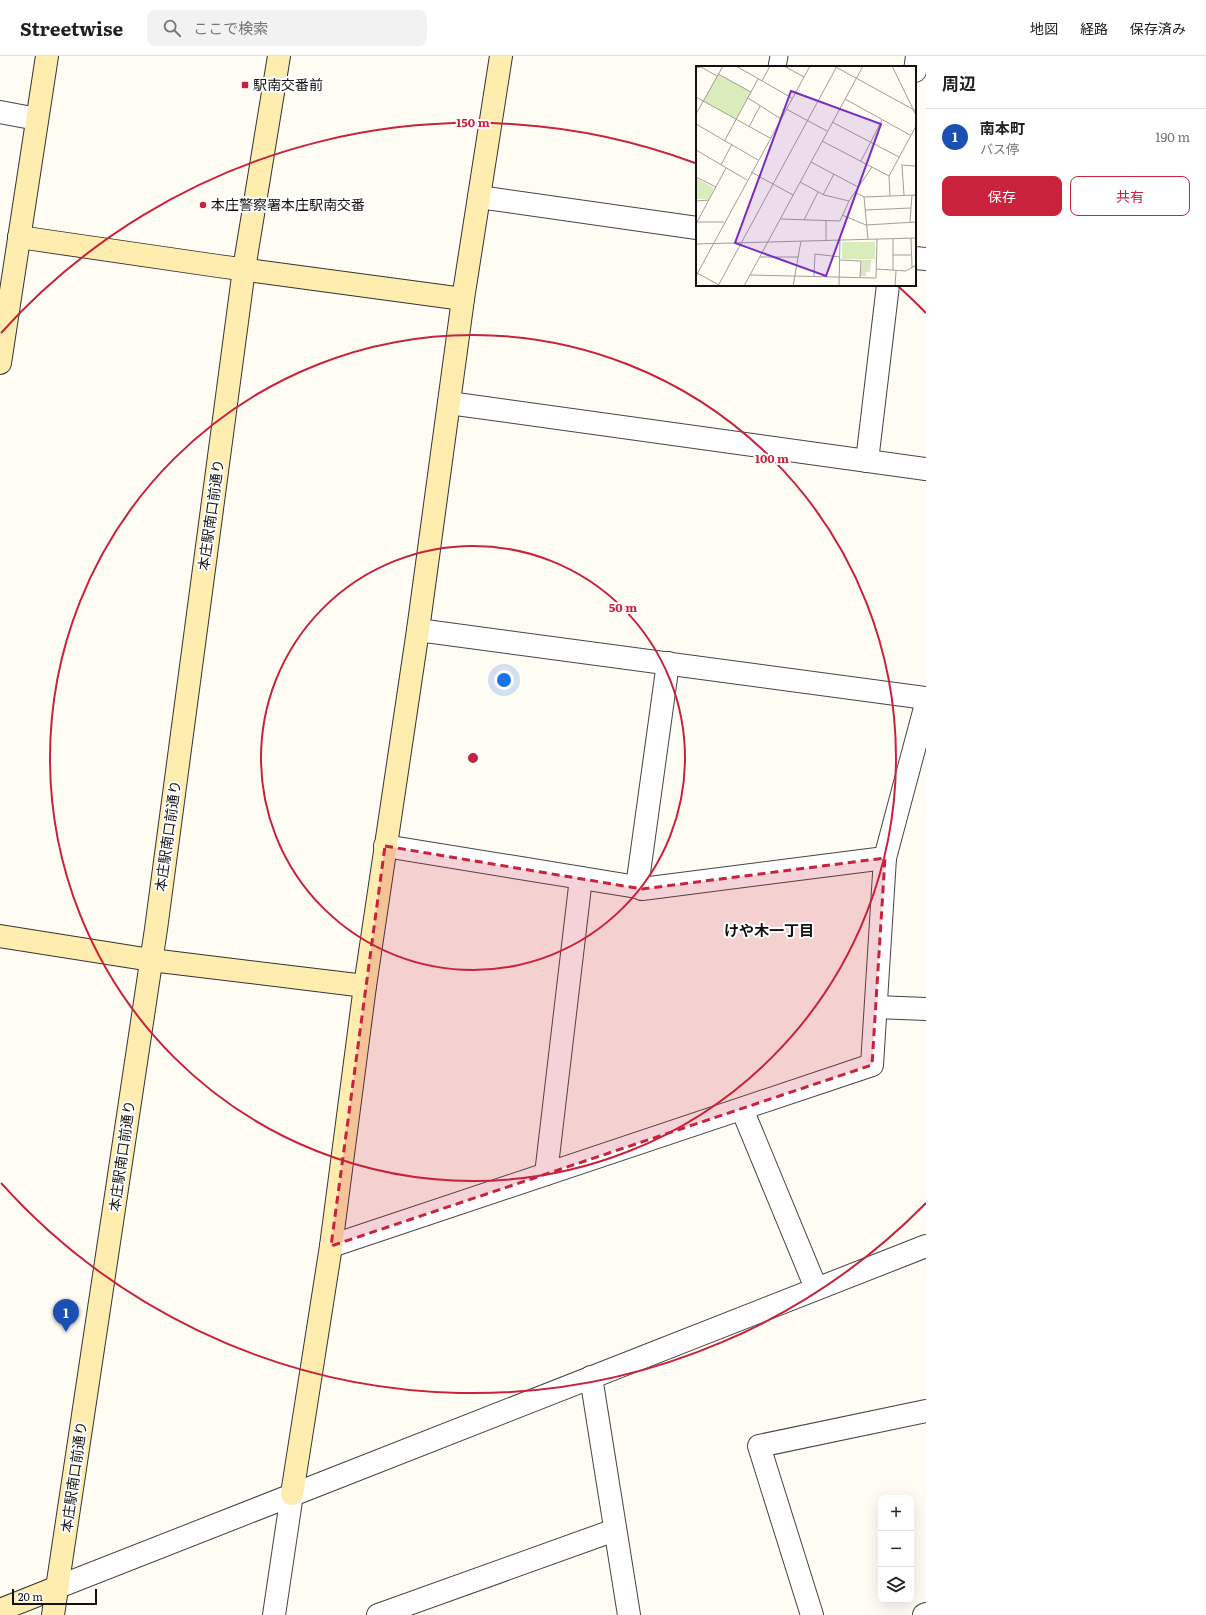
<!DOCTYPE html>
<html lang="ja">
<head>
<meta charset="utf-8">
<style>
	:root { --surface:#fff; --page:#f2f2f2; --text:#202124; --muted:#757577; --line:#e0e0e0; --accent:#c8223c }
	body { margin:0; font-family:Literata,"Noto Sans JP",serif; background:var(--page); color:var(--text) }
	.controls { position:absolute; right:12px; bottom:12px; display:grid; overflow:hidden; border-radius:8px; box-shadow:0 4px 16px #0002 }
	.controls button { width:36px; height:36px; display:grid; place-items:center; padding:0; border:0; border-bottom:1px solid var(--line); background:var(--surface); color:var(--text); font:20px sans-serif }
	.scale { position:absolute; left:12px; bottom:10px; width:85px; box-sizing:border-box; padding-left:4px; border:2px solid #111; border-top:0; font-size:11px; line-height:14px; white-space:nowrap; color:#111; -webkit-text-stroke:3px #fff; paint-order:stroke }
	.you { position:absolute; left:504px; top:624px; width:14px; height:14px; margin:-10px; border:3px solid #fff; border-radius:50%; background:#1a73e8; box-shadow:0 0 0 6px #1a73e833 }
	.badge { display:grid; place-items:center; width:26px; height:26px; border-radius:50%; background:var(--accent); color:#fff; font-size:13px; font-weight:700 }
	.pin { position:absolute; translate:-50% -33px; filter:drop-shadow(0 1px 2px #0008) }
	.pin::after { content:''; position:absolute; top:21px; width:14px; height:12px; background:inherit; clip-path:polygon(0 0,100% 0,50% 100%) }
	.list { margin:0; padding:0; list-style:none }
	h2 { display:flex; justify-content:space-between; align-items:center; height:52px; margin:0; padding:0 16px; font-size:17px }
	h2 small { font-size:13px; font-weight:400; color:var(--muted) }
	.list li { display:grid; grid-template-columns:26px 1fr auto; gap:12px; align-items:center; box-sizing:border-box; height:56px; padding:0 16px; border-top:1px solid var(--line) }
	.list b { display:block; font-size:15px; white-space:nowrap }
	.list p { margin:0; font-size:13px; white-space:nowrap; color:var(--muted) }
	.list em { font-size:13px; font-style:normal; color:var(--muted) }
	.actions { display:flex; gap:8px; padding:12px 16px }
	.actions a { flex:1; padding:9px 0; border:1px solid var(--accent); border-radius:8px; text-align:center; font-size:14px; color:var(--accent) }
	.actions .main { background:var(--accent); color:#fff }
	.icon { flex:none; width:22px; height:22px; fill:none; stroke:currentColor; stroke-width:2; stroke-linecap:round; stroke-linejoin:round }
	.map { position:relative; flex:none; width:926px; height:1559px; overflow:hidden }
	header { display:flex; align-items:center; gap:24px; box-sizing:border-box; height:56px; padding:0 20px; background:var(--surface); border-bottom:1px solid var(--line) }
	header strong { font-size:19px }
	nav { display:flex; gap:22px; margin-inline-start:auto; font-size:14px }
	.search { width:280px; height:36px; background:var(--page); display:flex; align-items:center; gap:10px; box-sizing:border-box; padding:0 14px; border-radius:8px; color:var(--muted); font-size:15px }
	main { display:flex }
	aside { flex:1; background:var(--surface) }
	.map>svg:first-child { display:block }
</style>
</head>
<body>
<header>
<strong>Streetwise</strong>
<div class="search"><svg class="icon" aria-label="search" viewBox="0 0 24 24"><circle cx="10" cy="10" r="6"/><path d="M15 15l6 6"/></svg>ここで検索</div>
<nav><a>地図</a><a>経路</a><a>保存済み</a></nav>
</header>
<main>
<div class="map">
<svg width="926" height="1559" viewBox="0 0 926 1559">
	<rect width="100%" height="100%" fill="#fffcf4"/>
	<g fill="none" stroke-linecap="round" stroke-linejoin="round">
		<defs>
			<polyline id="lane" points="777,11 779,0"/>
			<g id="street">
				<polyline points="915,15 917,0"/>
				<polyline points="0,56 37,63"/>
				<polyline points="479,141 697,172"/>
				<polyline points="915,202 926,203"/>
				<polyline points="449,347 926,413"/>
				<polyline points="867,405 888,229"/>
				<polyline points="418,574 926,642"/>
				<polyline points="385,790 637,831 642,833 885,802"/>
				<polyline points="637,831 668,607"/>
				<polyline points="876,951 926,953"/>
				<polyline points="742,1053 816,1232"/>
				<polyline points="546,1118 581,822"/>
				<polyline points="331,1190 872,1009 885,802 926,648"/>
				<polyline points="591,1321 629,1559"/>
				<polyline points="58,1531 926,1190"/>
				<polyline points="274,1559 292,1438"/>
				<polyline points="378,1559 615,1474"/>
				<polyline points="812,1559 759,1390 926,1355"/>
				<polyline points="924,1559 926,1558"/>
			</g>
			<g id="secondary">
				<polyline points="19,181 218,210 463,243"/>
				<polyline points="0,307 47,0"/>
				<polyline points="0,880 151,904 365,930"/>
				<polyline points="292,1438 331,1190 365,930 418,574 463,243 501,0"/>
				<polyline points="0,1554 58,1531"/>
				<polyline points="53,1559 156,873 244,213 279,0"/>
			</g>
		</defs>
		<use href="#lane" stroke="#444" stroke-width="19"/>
		<use href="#street" stroke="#444" stroke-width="24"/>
		<use href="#secondary" stroke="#333" stroke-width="24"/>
		<use href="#lane" stroke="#fff" stroke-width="17"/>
		<use href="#street" stroke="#fff" stroke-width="22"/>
		<use href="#secondary" stroke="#ffedaf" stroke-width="22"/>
	</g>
	<path fill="#c8223c" fill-opacity="0.2" stroke="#c8223c" stroke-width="3" stroke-dasharray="8 5" stroke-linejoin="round" d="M385,790L642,833L885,802L872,1009L331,1190Z"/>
	<g fill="none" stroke="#c8223c" stroke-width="2">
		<circle cx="473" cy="702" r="212"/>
		<circle cx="473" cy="702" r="423"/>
		<path d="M926 1147A635 635 0 0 1 1 1127M1 277A635 635 0 0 1 695 107M898 230A635 635 0 0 1 926 257"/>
	</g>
	<g fill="#c8223c" stroke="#fff" stroke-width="1.5">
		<rect x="241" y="25" width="8" height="8" rx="2"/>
		<circle cx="203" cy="149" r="4"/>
	</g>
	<g text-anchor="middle" stroke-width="4" stroke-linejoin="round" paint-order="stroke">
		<g font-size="14" fill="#111" stroke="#fff" text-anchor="start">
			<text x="253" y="34">駅南交番前</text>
			<text x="211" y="154">本庄警察署本庄駅南交番</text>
		</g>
		<g font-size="14" fill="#111" stroke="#fff">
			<text transform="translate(211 459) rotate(-82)" y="5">本庄駅南口前通り</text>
			<text transform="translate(168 780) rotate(-82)" y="5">本庄駅南口前通り</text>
			<text transform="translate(122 1100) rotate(-82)" y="5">本庄駅南口前通り</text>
			<text transform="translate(74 1421) rotate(-82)" y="5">本庄駅南口前通り</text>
		</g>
		<g font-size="15" font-weight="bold" fill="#111" stroke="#fff">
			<text x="769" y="880">けや木一丁目</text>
		</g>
	</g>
	<g transform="translate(696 10)">
		<rect width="220" height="220" fill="#fffcf4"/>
		<path d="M22,8L55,26L40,53L7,35ZM0,112L18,122L13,133H0ZM146,176H179V193H146Z" fill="#daecbb"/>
		<path d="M166,194H175L174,206H170V210H164Z" fill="#dde4c3"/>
		<path fill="none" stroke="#a09e99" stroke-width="1" d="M40,0L96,32M88,0L108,11M138,0L220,45M196,0L220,49M0,2L5,1L21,10M22,8L55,26M66,15L74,0M0,31L74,72M52,32L85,53M149,33L214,69M90,43L131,65M0,48L27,0M136,56L203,91M0,58L62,94M53,61L64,40M29,74L62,13M126,75L193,110M0,84L51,114M165,95L186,54M115,96L162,121M25,99L36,78M205,99L220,100M206,100L208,129M55,106L97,129M0,111L20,121M104,116L128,129L153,135M159,126L168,131L220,129M127,129L138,108M194,130L193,110L220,60M168,131L172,173M0,135L13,134M169,144L215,142M146,149L170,159L220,156M85,153L144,155L153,135L176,101M108,154L122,126M130,154V174M0,156H28M1,156L30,102M214,156L216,129M215,172L216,202M197,173V204M0,178L220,172M197,189H215M64,191H102M144,194L165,195L164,211M180,203L210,205L220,199M1,207L25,220M54,209L180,212L181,173M0,210L114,0M118,210L119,188L144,191M22,220L141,0M48,220L167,0M97,220L105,175M143,220L144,174M199,220L200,205"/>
		<path fill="#7b2cbf" fill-opacity="0.15" stroke="#7b2cbf" stroke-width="2" d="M95,25L185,58L130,210L39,177Z"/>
		<rect width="220" height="220" fill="none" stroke="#111" stroke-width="2"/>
	</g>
	<circle cx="473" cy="702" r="6" fill="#c8223c" stroke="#fff" stroke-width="2"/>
	<g font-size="12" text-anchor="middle" font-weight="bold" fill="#c8223c" stroke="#fff" stroke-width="4" stroke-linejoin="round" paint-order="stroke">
		<text x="473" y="71">150 m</text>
		<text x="772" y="407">100 m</text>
		<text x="623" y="556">50 m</text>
	</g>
</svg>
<div class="controls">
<button>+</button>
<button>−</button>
<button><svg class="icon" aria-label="layers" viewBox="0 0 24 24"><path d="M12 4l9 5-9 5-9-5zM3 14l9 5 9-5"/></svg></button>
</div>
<div class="scale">20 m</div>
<div class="you"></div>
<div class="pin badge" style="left:66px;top:1276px;background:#1a4fb4">1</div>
</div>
<aside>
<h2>周辺<small></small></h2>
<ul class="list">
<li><span class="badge" style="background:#1a4fb4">1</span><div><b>南本町</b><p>バス停</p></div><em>190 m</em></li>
</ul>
<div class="actions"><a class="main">保存</a><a>共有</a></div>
</aside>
</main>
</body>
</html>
